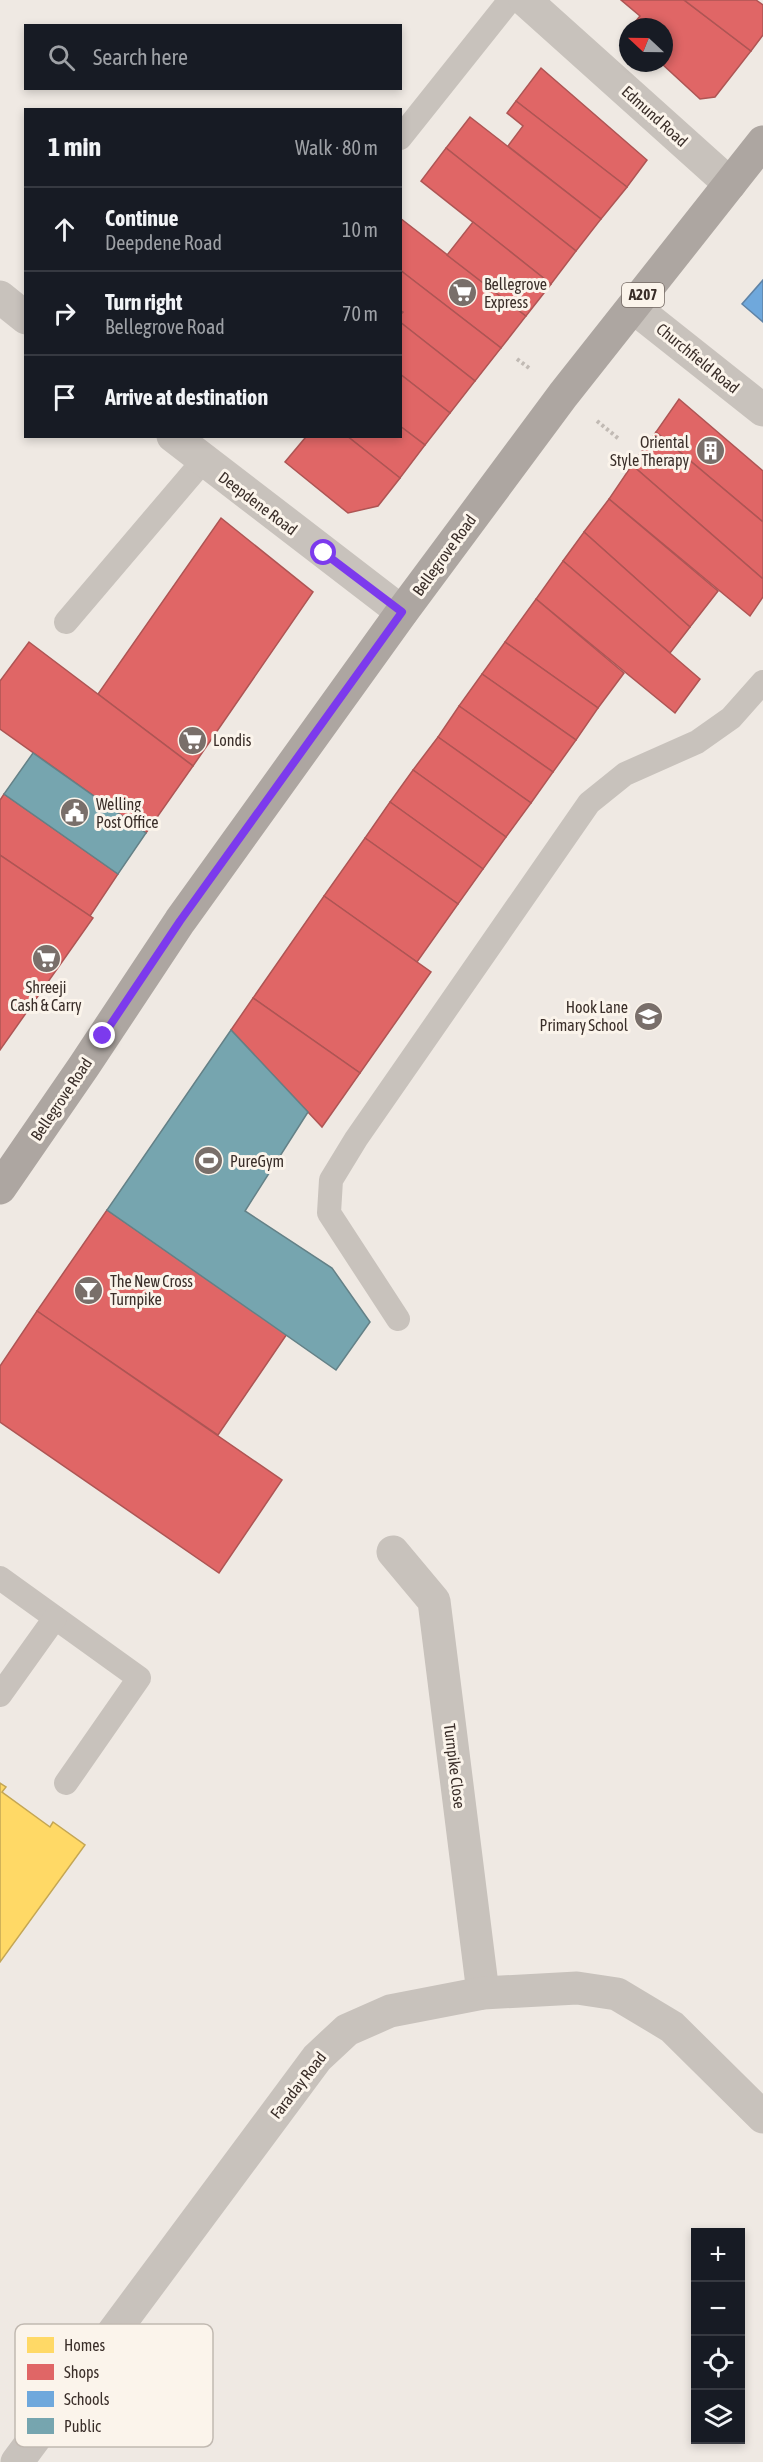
<!DOCTYPE html>
<html lang="en">
<head>
<meta charset="utf-8">
<style>
	:root { --surface:#171b24; --page:#20242c; --text:#f1f3f6; --muted:#9ea1a6; --line:#363941 }
	body { margin:0; font-family:"Asap Condensed",sans-serif; background:var(--page); color:var(--text) }
	.controls { position:absolute; right:18px; bottom:18px; display:grid; overflow:hidden; border-radius:0px; box-shadow:0 3px 9px #0003 }
	.controls button { width:54px; height:54px; display:grid; place-items:center; padding:0; border:0; border-bottom:2px solid var(--line); background:var(--surface); color:var(--text); font:30px sans-serif }
	.compass { position:absolute; left:619px; top:18px; width:54px; height:54px; border-radius:50%; background:var(--surface); box-shadow:0 3px 9px #0003; rotate:292deg }
	.stop { position:absolute; width:18px; height:18px; margin:-14px; border:4px solid #7c3aed; border-radius:50%; background:#fff }
	.stop.end { background:#7c3aed; border-color:#fff; box-shadow:0 2px 6px #0008 }
	.list { margin:0; padding:0; list-style:none }
	h2 { display:flex; justify-content:space-between; align-items:center; height:78px; margin:0; padding:0 24px; font-size:26px }
	h2 small { font-size:20px; font-weight:400; color:var(--muted) }
	.list li { display:grid; grid-template-columns:39px 1fr auto; gap:18px; align-items:center; box-sizing:border-box; height:84px; padding:0 24px; border-top:2px solid var(--line) }
	.list b { display:block; font-size:22px; white-space:nowrap }
	.list p { margin:0; font-size:20px; white-space:nowrap; color:var(--muted) }
	.list em { font-size:20px; font-style:normal; color:var(--muted) }
	.icon { flex:none; width:33px; height:33px; fill:none; stroke:currentColor; stroke-width:2; stroke-linecap:round; stroke-linejoin:round }
	.map { position:relative; flex:none; width:763px; height:2462px; overflow:hidden }
	.search { position:absolute; background:var(--surface); box-shadow:0 3px 9px #0003; left:24px; top:24px; width:378px; height:66px; display:flex; align-items:center; gap:15px; box-sizing:border-box; padding:0 21px; border-radius:0px; color:var(--muted); font-size:22px }
	.panel { position:absolute; background:var(--surface); box-shadow:0 3px 9px #0003; left:24px; top:108px; width:378px; height:330px; border-radius:0px }
	.map>svg:first-child { display:block }
</style>
</head>
<body>
<div class="map">
<svg width="763" height="2462" viewBox="0 0 763 2462">
	<rect width="100%" height="100%" fill="#efe9e3"/>
	<polygon fill="#ffd966" stroke="#c4a654" stroke-width="1.5" points="0,1783 6,1787 2,1792 50,1827 53,1822 85,1845 0,1962"/>
	<g fill="#e06666" stroke="#ae5554" stroke-width="1.5">
		<polygon points="621,0 684,0 751,51 715,97 700,99 661,63 664,63 664,27 631,27 640,16"/>
		<polygon points="684,0 756,0 763,5 763,35 751,51"/>
		<polygon points="541,68 647,160 627,187 516,101"/>
		<polygon points="516,101 627,187 601,219 508,146 523,126 507,113"/>
		<polygon points="470,117 601,219 576,251 446,148"/>
		<polygon points="446,148 576,251 551,284 421,181"/>
		<polygon points="400,218 526,316 501,348 400,270"/>
		<polygon points="473,222 551,284 526,316 447,255"/>
		<polygon points="400,270 501,348 475,381 400,322 400,315 403,312 400,310"/>
		<polygon points="400,322 475,381 450,413 400,374"/>
		<polygon points="400,374 450,413 425,445 400,426"/>
		<polygon points="679,399 763,471 763,522 656,432"/>
		<polygon points="400,426 425,445 400,478 347,436 400,436"/>
		<polygon points="656,432 763,522 763,579 632,465"/>
		<polygon points="303,436 347,436 400,478 378,506 348,513 285,462 305,438"/>
		<polygon points="632,465 763,579 763,597 750,616 609,499"/>
		<polygon points="609,499 718,591 690,627 584,532"/>
		<polygon points="221,518 313,592 193,766 98,694"/>
		<polygon points="584,532 690,627 670,653 563,561"/>
		<polygon points="563,561 700,679 675,713 536,599"/>
		<polygon points="536,599 624,673 598,708 505,642"/>
		<polygon points="29,642 193,766 146,833 0,729 0,681"/>
		<polygon points="505,642 598,708 576,740 482,674"/>
		<polygon points="482,674 576,740 553,772 459,706"/>
		<polygon points="459,706 553,772 531,803 438,737"/>
		<polygon points="438,737 531,803 506,837 413,770"/>
		<polygon points="413,770 506,837 483,869 390,802"/>
		<polygon points="4,794 118,874 90,916 0,855 0,800"/>
		<polygon points="390,802 483,869 458,904 365,838"/>
		<polygon points="365,838 458,904 417,962 324,896"/>
		<polygon points="0,855 93,918 0,1050"/>
		<polygon points="324,896 431,972 360,1073 253,998"/>
		<polygon points="253,998 360,1073 322,1127 231,1030"/>
		<polygon points="107,1210 287,1334 218,1435 37,1311"/>
		<polygon points="37,1311 282,1480 219,1573 0,1422 0,1366"/>
	</g>
	<polygon fill="#6fa8dc" stroke="#5f83a6" stroke-width="1.5" points="763,280 763,322 742,304"/>
	<g fill="#76a5af" stroke="#648187" stroke-width="1.5">
		<polygon points="33,753 146,833 118,874 4,794"/>
		<polygon points="231,1030 308,1112 245,1211 332,1268 370,1322 336,1370 107,1210"/>
	</g>
	<g fill="none" stroke-linecap="round" stroke-linejoin="round">
		<g stroke="#c1bab4" stroke-width="4" stroke-dasharray="3 3" stroke-linecap="butt">
			<polyline points="517,359 529,368"/>
			<polyline points="597,421 619,439"/>
		</g>
		<g stroke="#c8c2bc" stroke-width="24">
			<polyline points="400,138 510,0"/>
			<polyline points="66,622 203,461"/>
			<polyline points="398,1319 329,1213 331,1180 356,1139 589,803 625,774 697,742 731,718 763,682"/>
			<polyline points="0,1578 139,1678 66,1783"/>
			<polyline points="0,1695 55,1618"/>
		</g>
		<g stroke="#c8c2bc" stroke-width="33">
			<polyline points="525,0 730,184"/>
			<polyline points="0,297 26,318"/>
			<polyline points="633,307 763,410"/>
			<polyline points="173,436 402,612"/>
			<polyline points="393,1552 434,1601 483,1993"/>
			<polyline points="17,2462 317,2058 347,2030 390,2011 483,1993 577,1988 617,1994 672,2027 763,2117"/>
		</g>
		<polyline stroke="#ada6a1" stroke-width="33" points="0,1188 84,1066 180,921 402,612 563,395 763,142"/>
	</g>
	<g fill="none" stroke-linecap="round" stroke-linejoin="round">
		<polyline stroke="#7c3aed" stroke-width="8" points="103,1036 180,921 402,612 324,553"/>
	</g>
	<defs>
		<symbol id="supermarket-disc" viewBox="-11 -11 22 22"><circle r="9.5" fill="#796f6a" stroke="#fbf4eb"/><path d="M-6-5.5h2.5l.6 2H6L4.5 2H-2.5L-4.4-4H-6ZM-1.5 3.2a1.3 1.3 0 1 0 .1 0ZM3 3.2a1.3 1.3 0 1 0 .1 0Z" fill="#fff"/></symbol>
		<symbol id="building-disc" viewBox="-11 -11 22 22"><circle r="9.5" fill="#796f6a" stroke="#fbf4eb"/><path d="M-4-6H4V6H1V3H-1V6H-4ZM-2.5-4.3h1.7v1.8h-1.7ZM.8-4.3h1.7v1.8H.8ZM-2.5-1h1.7V.8h-1.7ZM.8-1h1.7V.8H.8Z" fill="#fff"/></symbol>
		<symbol id="civic-disc" viewBox="-11 -11 22 22"><circle r="9.5" fill="#796f6a" stroke="#fbf4eb"/><path d="M-.6-6.5H3V-4.5H.6V-3L4-1V1h2V6H-6V1h2V-1L-.6-3ZM-1.2 2.5V6h2.4V2.5Z" fill="#fff"/></symbol>
		<symbol id="school-disc" viewBox="-11 -11 22 22"><circle r="9.5" fill="#796f6a" stroke="#fbf4eb"/><path d="M0-5L7-2L0 1L-7-2ZM-4 1L0 2.5L4 1V4Q0 6-4 4Z" fill="#fff"/></symbol>
		<symbol id="stadium-disc" viewBox="-11 -11 22 22"><circle r="9.5" fill="#796f6a" stroke="#fbf4eb"/><path d="M0-5a6.5 5 0 1 0 0 10a6.5 5 0 1 0 0-10ZM-3.5-1.8h7v3.6h-7Z" fill="#fff"/></symbol>
		<symbol id="bar-disc" viewBox="-11 -11 22 22"><circle r="9.5" fill="#796f6a" stroke="#fbf4eb"/><path d="M-6-5H6L.8 .8V4.5H3.5V6h-7V4.5H-.8V.8Z" fill="#fff"/></symbol>
	</defs>
	<g fill-rule="evenodd">
		<use href="#supermarket-disc" x="446" y="276" width="33" height="33"/>
		<use href="#building-disc" x="694" y="434" width="33" height="33"/>
		<use href="#supermarket-disc" x="176" y="724" width="33" height="33"/>
		<use href="#civic-disc" x="58" y="796" width="33" height="33"/>
		<use href="#supermarket-disc" x="30" y="942" width="33" height="33"/>
		<use href="#school-disc" x="632" y="1000" width="33" height="33"/>
		<use href="#stadium-disc" x="192" y="1144" width="33" height="33"/>
		<use href="#bar-disc" x="72" y="1274" width="33" height="33"/>
	</g>
	<g text-anchor="middle" stroke-width="6" stroke-linejoin="round" paint-order="stroke">
		<rect fill="#fbf4eb" stroke="#746963" stroke-width="1.5" x="622" y="283" width="42" height="24" rx="4.5"/>
		<g font-size="15" font-weight="bold" fill="#3a2e29">
			<text x="643" y="300">A207</text>
		</g>
		<g font-size="16" fill="#3a2e29" stroke="#fbf4eb">
			<text transform="translate(655 116) rotate(42)" y="6">Edmund Road</text>
			<text transform="translate(698 358) rotate(39)" y="6">Churchfield Road</text>
			<text transform="translate(258 503) rotate(37)" y="6">Deepdene Road</text>
			<text transform="translate(444 555) rotate(-54)" y="6">Bellegrove Road</text>
			<text transform="translate(61 1099) rotate(-56)" y="6">Bellegrove Road</text>
			<text transform="translate(455 1766) rotate(83)" y="6">Turnpike Close</text>
			<text transform="translate(298 2085) rotate(-52)" y="6">Faraday Road</text>
		</g>
		<g font-size="16" fill="#3a2e29" stroke="#fbf4eb" text-anchor="start">
			<text x="484" y="290">Bellegrove<tspan x="484" dy="18">Express</tspan></text>
			<text x="689" y="448" text-anchor="end">Oriental<tspan x="689" dy="18">Style Therapy</tspan></text>
			<text x="213" y="746">Londis</text>
			<text x="96" y="810">Welling<tspan x="96" dy="18">Post Office</tspan></text>
			<text x="46" y="993" text-anchor="middle">Shreeji<tspan x="46" dy="18">Cash &amp; Carry</tspan></text>
			<text x="628" y="1013" text-anchor="end">Hook Lane<tspan x="628" dy="18">Primary School</tspan></text>
			<text x="230" y="1167">PureGym</text>
			<text x="110" y="1287">The New Cross<tspan x="110" dy="18">Turnpike</tspan></text>
		</g>
	</g>
	<rect x="15" y="2324" width="198" height="123" rx="9" fill="#fbf4eb" stroke="#c1b9b1" stroke-width="1.5"/>
	<rect x="27" y="2337" width="27" height="16" fill="#ffd966"/>
	<rect x="27" y="2364" width="27" height="16" fill="#e06666"/>
	<rect x="27" y="2391" width="27" height="16" fill="#6fa8dc"/>
	<rect x="27" y="2418" width="27" height="16" fill="#76a5af"/>
	<g font-size="16" fill="#3a2e29">
		<text x="64" y="2351">Homes</text>
		<text x="64" y="2378">Shops</text>
		<text x="64" y="2405">Schools</text>
		<text x="64" y="2432">Public</text>
	</g>
</svg>
<div class="controls">
<button>+</button>
<button>−</button>
<button><svg class="icon" aria-label="locate" viewBox="0 0 24 24"><circle cx="12" cy="12" r="6"/><path d="M12 2v4M12 18v4M2 12h4M18 12h4"/></svg></button>
<button><svg class="icon" aria-label="layers" viewBox="0 0 24 24"><path d="M12 4l9 5-9 5-9-5zM3 14l9 5 9-5"/></svg></button>
</div>
<svg class="compass" viewBox="-18 -18 36 36"><path d="M0-13l5 13h-10z" fill="#e53935"/><path d="M0 13l5-13h-10z" fill="#9ea1a6"/></svg>
<div class="stop" style="left:324px;top:553px"></div>
<div class="stop end" style="left:103px;top:1036px"></div>
<div class="search"><svg class="icon" aria-label="search" viewBox="0 0 24 24"><circle cx="10" cy="10" r="6"/><path d="M15 15l6 6"/></svg>Search here</div>
<section class="panel">
<h2>1 min<small>Walk · 80 m</small></h2>
<ul class="list">
<li><svg class="icon" aria-label="ahead" viewBox="0 0 24 24"><path d="M12 20V5M6 11l6-6 6 6"/></svg><div><b>Continue</b><p>Deepdene Road</p></div><em>10 m</em></li>
<li><svg class="icon" aria-label="right" viewBox="0 0 24 24"><path d="M7 20v-9h11M14 6l5 5-5 5"/></svg><div><b>Turn right</b><p>Bellegrove Road</p></div><em>70 m</em></li>
<li><svg class="icon" aria-label="arrive" viewBox="0 0 24 24"><path d="M6 21V4h12l-3 4 3 4H6"/></svg><div><b>Arrive at destination</b></div></li>
</ul>
</section>
</div>
</body>
</html>
